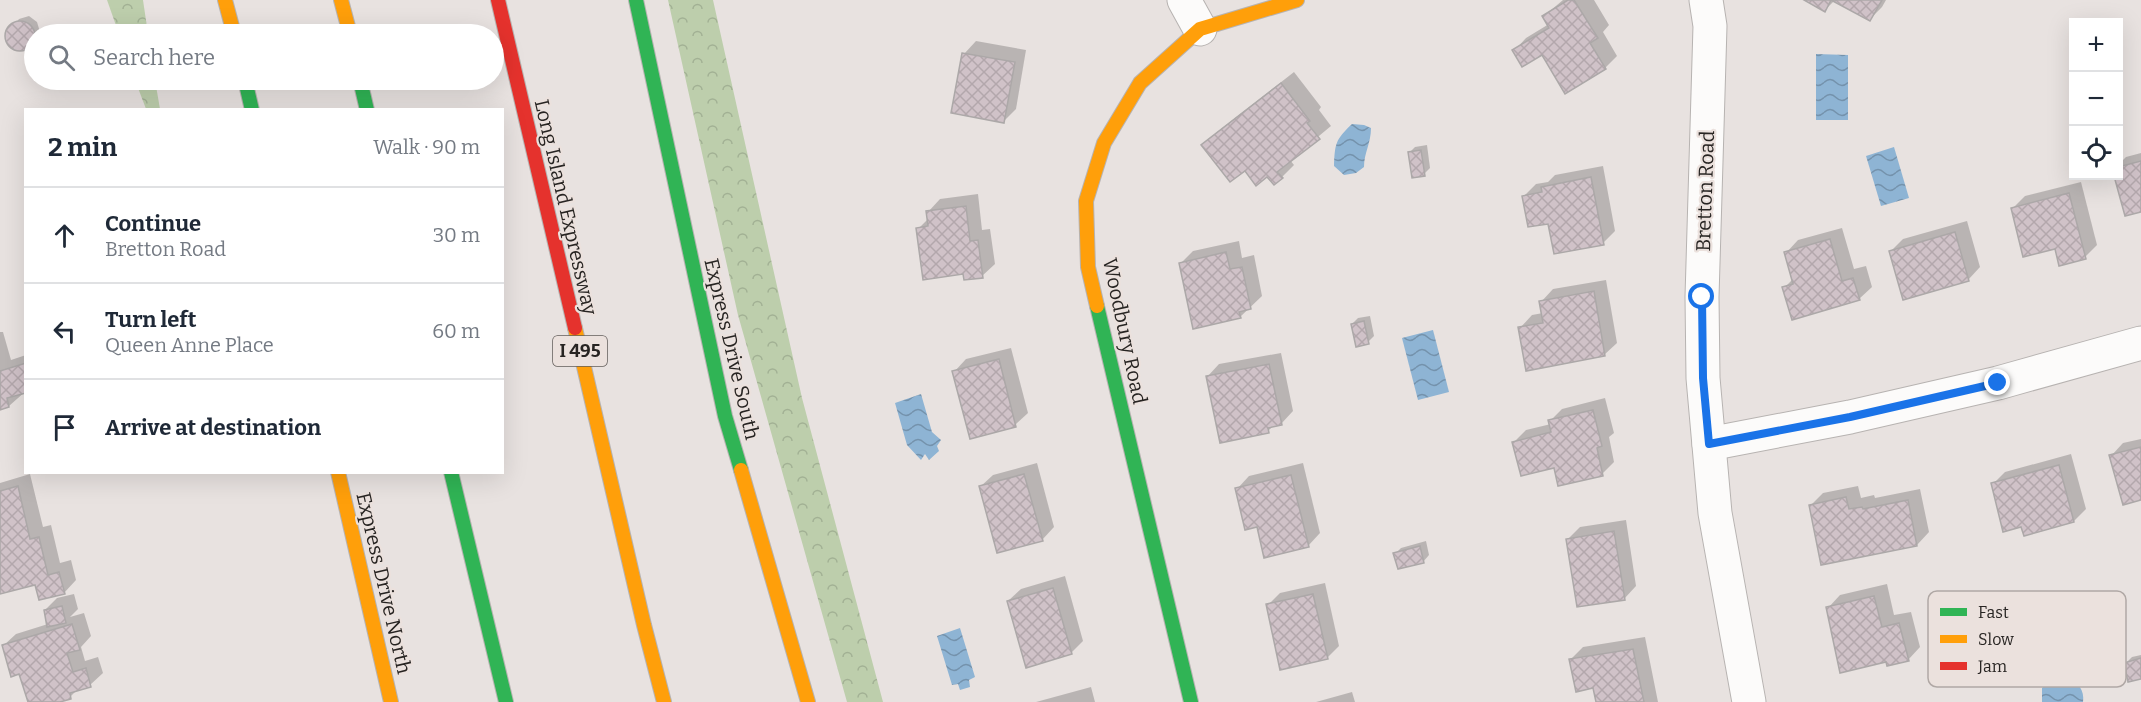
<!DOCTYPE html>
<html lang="en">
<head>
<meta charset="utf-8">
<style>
	:root { --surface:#fff; --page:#f2f2f3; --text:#1f2937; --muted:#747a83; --line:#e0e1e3 }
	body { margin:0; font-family:Bitter,serif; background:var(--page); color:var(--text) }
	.controls { position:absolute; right:18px; top:18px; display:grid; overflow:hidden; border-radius:0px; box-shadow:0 6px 24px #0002 }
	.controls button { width:54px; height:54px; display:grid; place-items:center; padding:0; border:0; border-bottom:2px solid var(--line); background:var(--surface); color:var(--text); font:30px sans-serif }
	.stop { position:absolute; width:18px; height:18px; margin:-14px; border:4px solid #1a73e8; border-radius:50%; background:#fff }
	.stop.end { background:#1a73e8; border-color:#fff; box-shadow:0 2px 6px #0008 }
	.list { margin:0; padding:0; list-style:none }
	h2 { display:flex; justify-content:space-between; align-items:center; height:78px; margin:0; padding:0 24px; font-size:26px }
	h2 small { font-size:20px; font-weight:400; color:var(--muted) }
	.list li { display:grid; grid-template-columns:39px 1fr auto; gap:18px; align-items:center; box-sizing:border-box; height:96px; padding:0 24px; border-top:2px solid var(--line) }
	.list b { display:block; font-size:22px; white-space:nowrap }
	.list p { margin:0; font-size:20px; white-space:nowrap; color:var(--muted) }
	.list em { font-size:20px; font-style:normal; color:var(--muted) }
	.icon { flex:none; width:33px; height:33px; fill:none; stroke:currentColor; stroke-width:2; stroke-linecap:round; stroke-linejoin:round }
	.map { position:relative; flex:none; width:2141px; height:702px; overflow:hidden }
	.search { position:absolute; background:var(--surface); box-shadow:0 6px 24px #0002; left:24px; top:24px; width:480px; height:66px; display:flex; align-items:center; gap:15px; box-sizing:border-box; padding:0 21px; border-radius:33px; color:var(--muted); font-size:22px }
	.panel { position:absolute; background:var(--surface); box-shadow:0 6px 24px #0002; left:24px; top:108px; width:480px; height:366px; border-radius:0px }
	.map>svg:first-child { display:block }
</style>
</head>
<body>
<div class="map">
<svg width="2141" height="702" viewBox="0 0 2141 702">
	<defs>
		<pattern id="forest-crowns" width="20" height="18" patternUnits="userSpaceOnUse" patternTransform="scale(1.5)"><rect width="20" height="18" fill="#bdceac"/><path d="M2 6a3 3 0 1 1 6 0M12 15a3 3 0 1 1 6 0" fill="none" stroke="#a2b194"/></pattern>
		<pattern id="water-waves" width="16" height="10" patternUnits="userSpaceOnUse" patternTransform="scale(1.5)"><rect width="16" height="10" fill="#8eb4d4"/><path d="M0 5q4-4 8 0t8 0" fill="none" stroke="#7492ac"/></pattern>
		<pattern id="building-cross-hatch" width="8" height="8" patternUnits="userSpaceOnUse" patternTransform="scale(1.5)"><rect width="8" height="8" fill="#d0c2c8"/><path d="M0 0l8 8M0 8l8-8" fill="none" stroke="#b3a7ac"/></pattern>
	</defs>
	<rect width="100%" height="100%" fill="#e8e2e0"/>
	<g fill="url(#forest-crowns)">
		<polygon points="107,0 143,0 148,34 119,34"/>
		<polygon points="668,0 713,0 802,398 883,702 847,702 738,315"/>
		<polygon points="135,80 155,80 160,109 146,109"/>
	</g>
	<g fill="url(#water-waves)">
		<polygon points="1816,54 1848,55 1848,120 1816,120"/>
		<path d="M1352,124L1364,125L1371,128C1371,143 1364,153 1364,167L1356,173L1344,175L1334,166C1335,144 1335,140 1352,124Z"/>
		<polygon points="1894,147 1909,198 1881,206 1866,156"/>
		<polygon points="1433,330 1449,392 1418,400 1402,338"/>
		<polygon points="921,394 932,432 941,440 937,446 939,451 929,460 925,454 921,460 907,445 895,403"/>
		<polygon points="960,628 975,677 969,680 970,687 960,690 958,684 952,685 937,636"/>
		<path d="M2070,675C2077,683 2085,690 2083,702H2042V688L2048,682Z"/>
	</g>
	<g fill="#0003">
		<polygon points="1563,0 1594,0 1609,25 1603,32 1617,56 1605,68 1542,53 1514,51 1526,38 1549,24 1544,16"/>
		<polygon points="1807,0 1886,0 1882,7 1870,19 1835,0 1825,10"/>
		<polygon points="29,16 37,22 40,32 38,34 34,34 34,40 28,47 18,49 9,44 7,34 19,19"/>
		<polygon points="976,41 1026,50 1016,109 1004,121 964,54"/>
		<polygon points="1294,72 1321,107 1319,110 1331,126 1290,160 1294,165 1282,177 1245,169 1203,145 1216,133"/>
		<polygon points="1427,145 1430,168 1424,174 1409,153 1415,147"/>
		<polygon points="2141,153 2141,210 2126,214 2115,176 2118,176 2118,165 2126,157"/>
		<polygon points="1603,166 1615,231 1603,243 1524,196 1536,184 1548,182 1555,175"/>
		<polygon points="2081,182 2097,245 2085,257 2056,247 2012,209 2025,196"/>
		<polygon points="978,194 982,230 990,229 995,264 982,276 964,273 918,229 929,218 928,212 940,199"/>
		<polygon points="1967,221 1980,267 1968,280 1891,251 1903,239"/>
		<polygon points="1842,228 1854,269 1866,266 1872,287 1859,299 1784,288 1793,279 1786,253 1798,240"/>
		<polygon points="1239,241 1242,258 1254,255 1262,296 1240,317 1181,263 1193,251"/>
		<polygon points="1606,280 1617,343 1604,355 1520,328 1532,315 1543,313 1541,302 1553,289"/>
		<polygon points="1370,316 1374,336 1368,342 1352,324 1358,318"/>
		<polygon points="0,332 3,332 11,360 26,355 26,391 9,406 0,408"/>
		<polygon points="1011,348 1028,413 1015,425 954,372 966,359"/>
		<polygon points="1281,353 1293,411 1281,424 1274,425 1268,431 1207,377 1219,364"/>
		<polygon points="1605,398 1614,433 1609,437 1614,462 1602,474 1555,466 1514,442 1526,430 1551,424 1550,421 1562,409"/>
		<polygon points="2141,439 2141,498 2111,456 2123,443"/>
		<polygon points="2071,454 2086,509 2074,521 2022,525 1993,484 2005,472"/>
		<polygon points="1037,463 1054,527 1042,540 980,487 993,475"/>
		<polygon points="1303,463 1320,533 1308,546 1258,525 1237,489 1249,476"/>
		<polygon points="30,474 43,527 51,525 60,563 71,560 76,580 64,593 36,583 0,592 0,483"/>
		<polygon points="1858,486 1861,498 1874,495 1875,498 1920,489 1929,532 1917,545 1811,505 1823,493"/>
		<polygon points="1626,520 1636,586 1624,599 1568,539 1580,527"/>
		<polygon points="1426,541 1429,555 1423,562 1395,554 1401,548"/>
		<polygon points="1065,576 1083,641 1071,653 1008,601 1021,589"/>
		<polygon points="1325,583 1339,646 1327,658 1268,605 1280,593"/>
		<polygon points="1887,584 1894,615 1911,612 1920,647 1908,660 1887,660 1828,608 1840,595"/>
		<polygon points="74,594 78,609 70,617 84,613 91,636 81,647 85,661 98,657 103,673 90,685 78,689 70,697 55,702 30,702 20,672 3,646 16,634 48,624 45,610 57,598"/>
		<polygon points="1645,637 1658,702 1597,702 1594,687 1571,659 1583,647"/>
		<polygon points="2141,655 2141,678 2126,663 2132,657"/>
		<polygon points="1091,687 1095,702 1036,702"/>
		<polygon points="1352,692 1355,702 1316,702"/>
	</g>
	<g fill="url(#building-cross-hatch)" stroke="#aca8a8" stroke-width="1.5">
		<polygon points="1568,0 1574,0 1598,38 1590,43 1606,69 1565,94 1542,55 1522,67 1512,50 1549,28 1542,16"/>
		<polygon points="1804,0 1831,0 1825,12"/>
		<polygon points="1831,0 1882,0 1870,21"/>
		<circle cx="20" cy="36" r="15"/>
		<polygon points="962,53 1015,62 1004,123 951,113"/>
		<polygon points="1281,83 1310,121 1307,123 1320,139 1277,172 1283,178 1274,185 1267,177 1256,186 1245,171 1230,182 1201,145"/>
		<polygon points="1421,150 1425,176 1412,178 1408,152"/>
		<polygon points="2141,161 2141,212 2125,216 2114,176 2118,176 2118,167"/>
		<polygon points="1591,177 1604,245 1554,254 1548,224 1528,227 1522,196 1542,192 1541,187"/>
		<polygon points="2069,193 2086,259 2059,266 2055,249 2023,257 2011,208"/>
		<polygon points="966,206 970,241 978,240 983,278 964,280 963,274 923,280 916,228 928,226 926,211"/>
		<polygon points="1955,232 1969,281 1903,300 1889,251"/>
		<polygon points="1830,239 1842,281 1853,278 1860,300 1792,320 1782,287 1793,284 1784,252"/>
		<polygon points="1226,252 1230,269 1242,267 1251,309 1239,312 1241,318 1193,329 1179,263"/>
		<polygon points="1594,291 1605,356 1526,371 1518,327 1543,323 1539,301"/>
		<polygon points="1364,321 1369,344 1356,347 1351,324"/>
		<polygon points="999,359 1016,427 970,439 952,371"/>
		<polygon points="26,363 26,393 7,398 9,407 0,410 0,371"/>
		<polygon points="1269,364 1282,425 1268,428 1269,433 1220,443 1206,376"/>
		<polygon points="1593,410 1602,446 1597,448 1603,476 1558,486 1554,468 1521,476 1512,442 1551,432 1548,420"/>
		<polygon points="2141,447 2141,500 2123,505 2109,455"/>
		<polygon points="2059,465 2074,522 2024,536 2021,527 2003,532 1991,483"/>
		<polygon points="1024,474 1043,541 997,553 979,486"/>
		<polygon points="1291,475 1309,547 1264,558 1257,527 1245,530 1235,488"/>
		<polygon points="18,486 30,539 39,537 48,575 59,572 65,594 39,600 35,585 0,594 0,491"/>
		<polygon points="1846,497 1849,509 1862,507 1863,509 1908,500 1917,546 1821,565 1809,505"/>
		<polygon points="1614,531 1625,600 1577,607 1566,539"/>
		<polygon points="1420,546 1424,563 1398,569 1393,553"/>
		<polygon points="1053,588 1072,654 1026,668 1007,601"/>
		<polygon points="1313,594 1328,659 1280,670 1266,604"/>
		<polygon points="1874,596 1882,627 1899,623 1909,661 1887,666 1886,662 1840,673 1826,607"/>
		<polygon points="62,606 66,623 47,627 44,610"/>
		<polygon points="72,624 80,650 67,653 73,672 86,668 91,687 70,693 71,699 60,702 28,702 19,674 11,677 2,645"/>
		<polygon points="1633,649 1644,702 1596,702 1593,688 1576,692 1569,659"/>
		<polygon points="2141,658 2141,679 2128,682 2124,663"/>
	</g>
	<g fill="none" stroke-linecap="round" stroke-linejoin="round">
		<defs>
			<g id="street">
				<polyline points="1184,0 1200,29"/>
				<polyline points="1706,0 1710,26 1702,297 1703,378 1715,513 1749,702"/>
				<polyline points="1709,444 1850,417 1998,383 2141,343"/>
			</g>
			<g id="fast">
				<polyline points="636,0 725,416 741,470"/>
				<polyline points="245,80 252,110"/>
				<polyline points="360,80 367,110"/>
				<polyline points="1097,306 1191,702"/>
				<polyline points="451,472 506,702"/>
			</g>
			<g id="slow">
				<polyline points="225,0 234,34"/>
				<polyline points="341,0 350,34"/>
				<polyline points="1097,306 1088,267 1086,201 1104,143 1140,83 1200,29 1297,0"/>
				<polyline points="575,328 644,625 664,702"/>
				<polyline points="741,470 808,702"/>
				<polyline points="338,472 391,702"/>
			</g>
			<polyline id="jam" points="498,0 575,328"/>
		</defs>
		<use href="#street" stroke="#b7b3b1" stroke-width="35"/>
		<use href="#fast" stroke="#b7b3b1" stroke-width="16"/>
		<use href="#slow" stroke="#b7b3b1" stroke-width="16"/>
		<use href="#jam" stroke="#b7b3b1" stroke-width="16"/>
		<use href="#street" stroke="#fcfbfa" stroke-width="33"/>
		<use href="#fast" stroke="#30b455" stroke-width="14"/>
		<use href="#slow" stroke="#ff9f0a" stroke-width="14"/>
		<use href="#jam" stroke="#e5322d" stroke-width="14"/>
	</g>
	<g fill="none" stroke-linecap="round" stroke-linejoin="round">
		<polyline stroke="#1a73e8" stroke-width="8" points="1702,297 1703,378 1709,444 1850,417 1998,383"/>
	</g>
	<g text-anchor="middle" stroke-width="4.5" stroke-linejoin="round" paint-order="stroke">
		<rect fill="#ebe1dd" stroke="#625d5a" stroke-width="1.5" x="553" y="336" width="54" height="30" rx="4.5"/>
		<g font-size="18" font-weight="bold" fill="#272422">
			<text x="580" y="357">I 495</text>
		</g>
		<g font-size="20" fill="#272422" stroke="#ebe1dd">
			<text transform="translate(1705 191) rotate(-88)" y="7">Bretton Road</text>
			<text transform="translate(566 207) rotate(77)" y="7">Long Island Expressway</text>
			<text transform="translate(1125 331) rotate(78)" y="7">Woodbury Road</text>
			<text transform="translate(732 349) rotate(77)" y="7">Express Drive South</text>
			<text transform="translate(384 583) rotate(77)" y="7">Express Drive North</text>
		</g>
	</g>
	<rect x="1928" y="591" width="198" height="96" rx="9" fill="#ebe1dd" stroke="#b0a8a5" stroke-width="1.5"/>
	<rect x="1940" y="608" width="27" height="8" fill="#30b455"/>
	<rect x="1940" y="635" width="27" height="8" fill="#ff9f0a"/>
	<rect x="1940" y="662" width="27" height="8" fill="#e5322d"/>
	<g font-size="16" fill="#272422">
		<text x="1978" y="618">Fast</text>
		<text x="1978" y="645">Slow</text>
		<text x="1978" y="672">Jam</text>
	</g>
</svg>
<div class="controls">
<button>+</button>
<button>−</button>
<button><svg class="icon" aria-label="locate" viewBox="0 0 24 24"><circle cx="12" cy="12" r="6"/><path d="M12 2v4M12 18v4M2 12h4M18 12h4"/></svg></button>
</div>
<div class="stop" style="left:1702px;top:297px"></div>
<div class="stop end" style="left:1998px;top:383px"></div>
<div class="search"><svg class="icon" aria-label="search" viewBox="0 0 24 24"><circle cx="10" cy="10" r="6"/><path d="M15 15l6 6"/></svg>Search here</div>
<section class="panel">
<h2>2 min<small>Walk · 90 m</small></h2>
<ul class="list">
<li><svg class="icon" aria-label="ahead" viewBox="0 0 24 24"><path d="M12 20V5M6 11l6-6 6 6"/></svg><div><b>Continue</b><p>Bretton Road</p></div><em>30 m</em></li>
<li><svg class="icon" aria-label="left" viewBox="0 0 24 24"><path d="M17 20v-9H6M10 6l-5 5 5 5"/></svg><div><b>Turn left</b><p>Queen Anne Place</p></div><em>60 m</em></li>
<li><svg class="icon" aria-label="arrive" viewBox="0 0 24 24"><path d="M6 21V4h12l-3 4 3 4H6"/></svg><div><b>Arrive at destination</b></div></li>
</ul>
</section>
</div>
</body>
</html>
